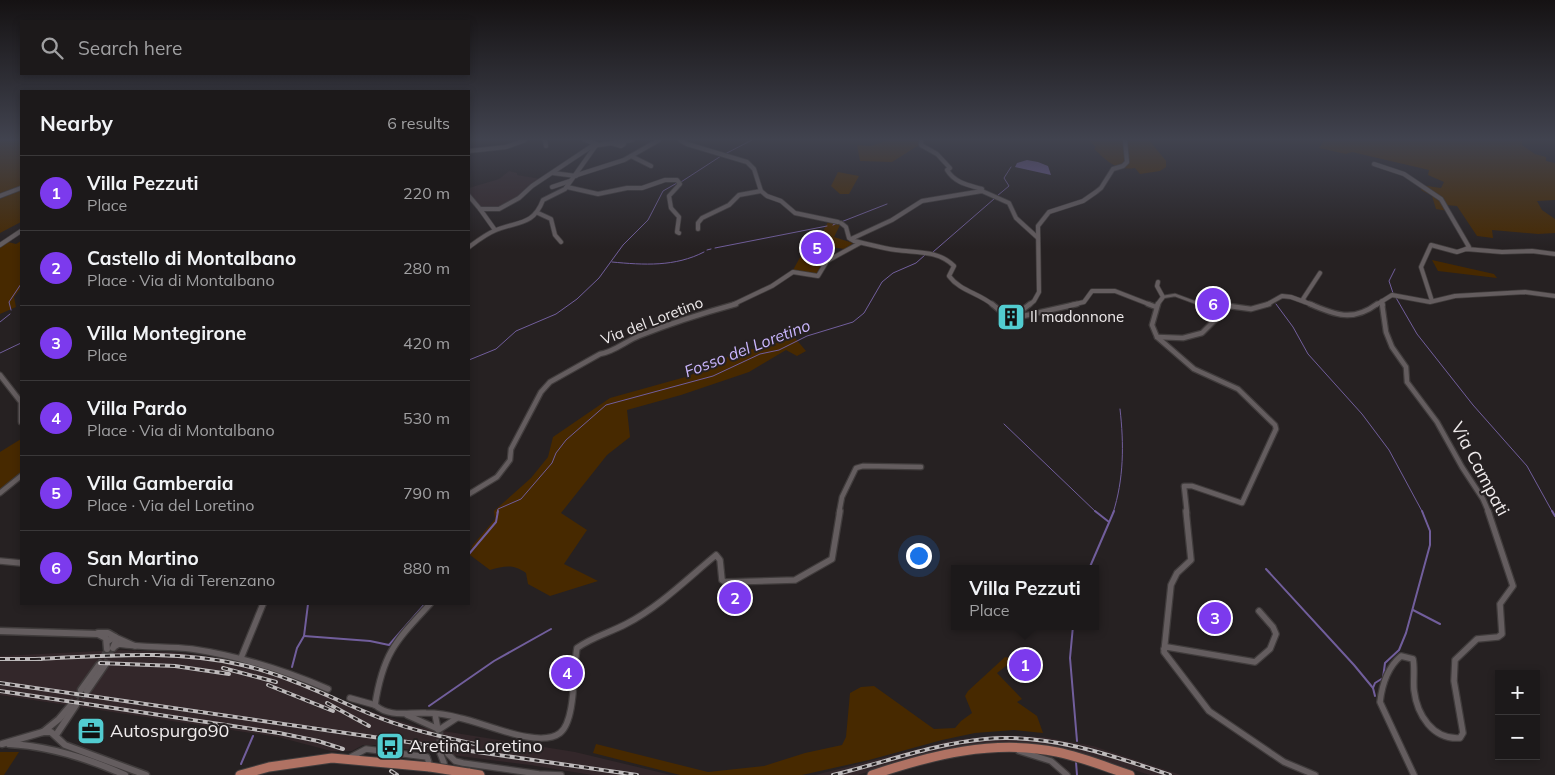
<!DOCTYPE html>
<html lang="en">
<head>
<meta charset="utf-8">
<style>
	:root { --surface:#1c191a; --page:#252223; --text:#f1f3f6; --muted:#a0a0a2; --line:#3a3839; --accent:#7c3aed }
	body { margin:0; font-family:Mulish,sans-serif; background:var(--page); color:var(--text) }
	.controls { position:absolute; right:15px; bottom:15px; display:grid; overflow:hidden; border-radius:0px; box-shadow:0 2px 8px #0003 }
	.controls button { width:45px; height:45px; display:grid; place-items:center; padding:0; border:0; border-bottom:1px solid var(--line); background:var(--surface); color:var(--text); font:25px sans-serif }
	.you { position:absolute; left:918px; top:555px; width:18px; height:18px; margin:-12px; border:4px solid #fff; border-radius:50%; background:#1a73e8; box-shadow:0 0 0 8px #1a73e833 }
	.badge { display:grid; place-items:center; width:32px; height:32px; border-radius:50%; background:var(--accent); color:#fff; font-size:16px; font-weight:700 }
	.pin { position:absolute; translate:-50% -50%; border:2px solid #fff; box-shadow:0 1px 5px #0006 }
	.popup { position:absolute; left:951px; top:565px; width:148px; height:65px; box-sizing:border-box; display:grid; place-content:center; border-radius:0px; background:var(--surface); filter:drop-shadow(0 1px 4px #0005); font-size:16px; white-space:nowrap; color:var(--muted) }
	.popup b { font-size:19px; color:var(--text) }
	.popup::after { content:''; position:absolute; left:50%; top:100%; margin-left:-10px; border:10px solid transparent; border-top-color:var(--surface) }
	.list { margin:0; padding:0; list-style:none }
	h2 { display:flex; justify-content:space-between; align-items:center; height:65px; margin:0; padding:0 20px; font-size:21px }
	h2 small { font-size:16px; font-weight:400; color:var(--muted) }
	.list li { display:grid; grid-template-columns:32px 1fr auto; gap:15px; align-items:center; box-sizing:border-box; height:75px; padding:0 20px; border-top:1px solid var(--line) }
	.list b { display:block; font-size:19px; white-space:nowrap }
	.list p { margin:0; font-size:16px; white-space:nowrap; color:var(--muted) }
	.list em { font-size:16px; font-style:normal; color:var(--muted) }
	.icon { flex:none; width:28px; height:28px; fill:none; stroke:currentColor; stroke-width:2; stroke-linecap:round; stroke-linejoin:round }
	.map { position:relative; flex:none; width:1555px; height:775px; overflow:hidden }
	.search { position:absolute; background:var(--surface); box-shadow:0 2px 8px #0003; left:20px; top:20px; width:450px; height:55px; display:flex; align-items:center; gap:12px; box-sizing:border-box; padding:0 18px; border-radius:0px; color:var(--muted); font-size:19px }
	.panel { position:absolute; background:var(--surface); box-shadow:0 2px 8px #0003; left:20px; top:90px; width:450px; height:515px; border-radius:0px }
	.map>svg:first-child { display:block }
</style>
</head>
<body>
<div class="map">
<svg width="1555" height="775" viewBox="0 0 1555 775">
	<rect width="100%" height="100%" fill="#262122"/>
	<g fill="#33272a">
		<polygon points="509,171 517,173 517,175 541,179 519,197 498,208 482,208 469,194 469,188 499,179"/>
		<polygon points="120,650 173,652 232,660 282,674 360,708 418,727 575,752 671,775 592,775 530,765 374,745 363,745 352,751 331,751 278,737 0,695 0,656"/>
		<polygon points="1000,735 1043,737 1093,746 1181,775 1150,775 1088,756 1046,746 1021,745 888,766 858,775 815,775 953,740"/>
	</g>
	<g fill="#472900">
		<polygon points="0,140 21,140 21,187 0,195"/>
		<polygon points="887,140 920,140 919,145 892,162 860,161 857,145 871,146"/>
		<path d="M1089,140H1149L1166,161V167L1160,171L1140,174L1135,168C1116,171 1107,161 1094,149L1096,147Z"/>
		<polygon points="1324,140 1522,140 1522,145 1535,154 1546,157 1546,161 1555,163 1555,200 1537,201 1542,210 1555,219 1555,233 1538,234 1492,230 1493,238 1477,236 1457,206 1446,205 1448,211 1436,209 1432,196 1421,190 1421,185 1441,188 1444,182 1428,175 1429,170 1352,152 1346,154 1319,148"/>
		<polygon points="838,172 859,176 849,194 840,194 831,186"/>
		<polygon points="21,189 21,222 0,233 0,199"/>
		<polygon points="828,222 840,225 834,237 853,243 845,249 830,247 816,275 793,270 812,236 820,237"/>
		<polygon points="21,241 21,288 14,297 16,307 0,314 0,247 8,242 16,244"/>
		<polygon points="1432,260 1494,274 1497,278 1438,271"/>
		<path d="M795,338L806,351L797,356L786,350L749,372L681,395L627,410L630,437L607,455L561,513L587,530L564,564L598,581L550,596L528,584L526,573C513,564 505,566 490,570L470,555L472,546L495,519L494,511L531,478L548,457L553,437L610,398L689,376L717,361L741,352Z"/>
		<polygon points="21,439 21,474 0,491 0,452"/>
		<polygon points="1005,657 1015,659 997,673 1022,699 1017,702 1037,716 1043,733 1014,730 975,733 942,740 869,760 802,775 680,775 593,753 596,744 708,772 764,766 805,753 842,745 846,737 850,693 861,687 874,686 934,729 955,728 961,721 972,713 965,696 968,691"/>
		<polygon points="0,752 19,752 4,775 0,775"/>
	</g>
	<polygon fill="#715e9c" points="1027,160 1038,162 1048,166 1051,175 1015,167 1017,163"/>
	<g fill="none" stroke-linecap="round" stroke-linejoin="round">
		<g stroke="#715e9c" stroke-width="1">
			<polyline points="725,154 752,140"/>
			<polyline points="681,182 721,156"/>
			<polyline points="997,196 1009,186 1004,178 1011,167"/>
			<polyline points="841,222 887,204"/>
			<polyline points="833,225 837,223"/>
			<polyline points="715,248 827,226"/>
			<polyline points="707,250 711,249"/>
			<polyline points="933,252 994,199"/>
			<path d="M612,262C644,265 675,267 704,252"/>
			<polyline points="1393,293 1389,281 1395,269"/>
			<polyline points="1395,296 1417,334 1473,405 1527,466 1553,513"/>
			<polyline points="1276,304 1293,327 1308,354 1362,414 1389,450 1423,513"/>
			<polyline points="11,310 9,302 21,284"/>
			<polyline points="0,322 10,314"/>
			<polyline points="0,353 21,343"/>
			<polyline points="469,360 496,349 516,331 556,314 577,299 599,278 623,245 648,220 663,191 677,183"/>
			<polyline points="1004,424 1097,513"/>
			<polyline points="497,513 498,509 521,499 552,463 556,453 566,440 606,405 713,376 760,354 779,350 807,336 853,322 864,313 882,282 893,273 916,263 925,255"/>
			<path d="M1113,513C1124,479 1124,444 1120,409"/>
		</g>
		<g stroke="#715e9c" stroke-width="2">
			<polyline points="1095,511 1109,522"/>
			<polyline points="1552,511 1555,516"/>
			<polyline points="469,554 496,522 498,511"/>
			<polyline points="1089,569 1114,511"/>
			<polyline points="1266,569 1354,665 1373,688 1375,696"/>
			<polyline points="1413,610 1440,624"/>
			<polyline points="1073,626 1070,658 1077,741"/>
			<polyline points="304,636 370,641 389,645 425,604"/>
			<polyline points="292,667 297,648 304,636 308,604"/>
			<polyline points="1373,688 1375,683 1383,678 1385,663 1399,650 1406,633 1430,545 1430,531 1422,511"/>
			<polyline points="429,706 494,661 551,629"/>
			<polyline points="1076,762 1077,775"/>
			<polyline points="241,764 253,736"/>
		</g>
		<g stroke="#443f40" stroke-width="5.5" stroke-dasharray="5.5 3" stroke-linecap="butt">
			<polyline points="440,729 442,743 448,754"/>
			<polyline points="439,739 440,753"/>
		</g>
		<g stroke="#443f40" stroke-width="6" stroke-dasharray="6 3" stroke-linecap="butt">
			<polyline points="99,665 107,649"/>
			<polyline points="105,665 113,648"/>
			<polyline points="71,705 81,690"/>
			<polyline points="76,705 87,691"/>
		</g>
		<defs>
			<polyline id="pedestrian-far1" points="1163,297 1175,295 1202,305"/>
			<polyline id="pedestrian" points="1199,304 1205,306"/>
			<g id="minor-far2">
				<polyline points="545,140 546,146"/>
				<polyline points="680,140 687,144 747,162 754,169 761,191 767,196 781,201 795,213 838,222"/>
				<path d="M921,140V145L937,154L950,168L947,170C955,183 968,185 982,189"/>
				<polyline points="611,143 621,146 624,144 623,141"/>
				<polyline points="469,151 506,147 525,140"/>
				<polyline points="631,156 651,166"/>
				<polyline points="1374,164 1404,174 1441,199 1469,247 1466,249"/>
				<polyline points="553,173 576,176"/>
				<polyline points="577,175 624,160 659,140"/>
				<polyline points="552,187 570,181"/>
				<polyline points="567,187 598,194 627,188 642,188 665,180 677,180 680,184 669,196 671,208 679,217 677,232 679,233"/>
				<polyline points="0,196 21,188"/>
				<polyline points="480,209 495,230"/>
				<polyline points="538,213 551,219 555,235 561,242"/>
				<path d="M841,223L846,227L849,238L854,241C868,244 882,248 896,250C917,253 938,250 954,266L949,276C960,291 979,293 993,305"/>
				<polyline points="698,229 698,223 702,218 729,205 739,195 761,191"/>
				<polyline points="851,239 892,220 922,201 982,191 1009,203 1016,218 1038,238"/>
				<polyline points="0,245 21,231"/>
				<path d="M469,247C477,241 486,234 496,230C518,221 533,226 543,200L565,189L597,144L585,140"/>
				<polyline points="1382,301 1383,305"/>
				<polyline points="1432,301 1421,267 1431,245 1457,252 1466,249 1502,252 1532,251 1555,254"/>
				<polyline points="1305,302 1303,299 1320,273"/>
				<polyline points="732,305 772,286 793,272 818,276 827,261 860,243"/>
				<polyline points="1029,305 1034,301 1039,292 1038,226 1049,212 1083,201 1096,192 1101,188 1113,169 1123,166 1127,162 1125,140"/>
				<polyline points="1071,305 1084,302 1092,291 1115,291 1151,305"/>
				<polyline points="1157,305 1163,297 1157,286 1158,282"/>
				<polyline points="1266,305 1282,296 1291,297 1313,305"/>
				<polyline points="1376,305 1392,295 1430,302 1455,296 1525,292 1555,296"/>
			</g>
			<g id="minor-far1">
				<polyline points="992,304 1010,319 1077,304"/>
				<polyline points="1148,304 1156,307"/>
				<polyline points="1158,304 1152,325 1157,337 1194,369 1238,389 1275,425 1276,429 1242,503 1192,486 1184,486 1187,513"/>
				<path d="M1310,304C1335,315 1353,322 1377,304"/>
				<polyline points="1382,304 1386,332 1392,347 1406,367 1407,382 1437,422 1462,467 1483,499 1489,513"/>
				<polyline points="1205,306 1207,305"/>
				<polyline points="1018,316 1017,314 1030,304"/>
				<polyline points="1157,337 1183,338 1202,333 1229,306 1251,309 1269,304"/>
				<polyline points="0,375 21,402 21,422"/>
				<polyline points="0,493 21,476"/>
				<path d="M469,494L497,477L510,460L511,449L541,392L550,382L600,354C614,352 626,341 639,336C671,323 703,313 736,304"/>
				<polyline points="839,513 842,497 856,468 863,466 921,467"/>
			</g>
			<g id="minor">
				<polyline points="1186,511 1191,560 1177,573 1171,585 1164,652 1209,711 1284,762 1315,775"/>
				<polyline points="0,561 21,563"/>
				<polyline points="108,641 115,637 135,646"/>
				<path d="M114,647L119,644C143,648 167,646 192,649C239,656 284,670 328,689"/>
				<polyline points="1164,649 1167,647 1255,662 1270,649 1276,634 1273,627 1259,611"/>
				<polyline points="241,658 263,604"/>
				<polyline points="350,698 375,705"/>
				<path d="M375,705C390,718 408,712 426,713C438,713 449,715 460,718C485,723 539,749 560,733C576,721 573,668 577,648C592,637 609,633 626,624C659,607 687,579 716,555L720,560L722,580L725,582L795,580L832,559L840,511"/>
				<path d="M375,705C383,653 396,641 430,604"/>
				<polyline points="435,714 438,730"/>
				<polyline points="407,715 438,729"/>
				<polyline points="440,729 457,718"/>
				<polyline points="1019,751 1051,761 1067,775"/>
				<polyline points="440,753 444,763"/>
				<polyline points="448,754 455,761 463,763 539,774 561,775"/>
				<polyline points="349,758 366,749 427,757 430,766"/>
				<path d="M1414,775L1380,702C1382,685 1388,667 1401,656L1413,659C1415,669 1413,680 1414,690C1417,715 1433,740 1460,738L1463,733L1454,681L1455,660L1477,639L1498,637L1502,634L1500,604L1513,586L1488,511"/>
			</g>
			<polyline id="tertiary-far1" points="469,196 480,209 499,209 519,198 532,186 592,146 632,140"/>
			<g id="tertiary">
				<polyline points="0,631 98,634 106,638 107,649"/>
				<polyline points="98,633 108,633 115,637 116,641 113,648"/>
				<polyline points="81,690 99,665"/>
				<polyline points="87,691 105,665"/>
				<polyline points="43,732 59,719 71,705"/>
				<polyline points="56,735 76,705"/>
				<polyline points="2,744 43,732 51,732 65,745 146,775"/>
				<path d="M9,744C50,746 87,758 125,775"/>
			</g>
			<g id="primary">
				<polyline points="468,773 480,775"/>
				<polyline points="240,775 269,767 332,758 430,767"/>
				<path d="M872,775C931,755 994,739 1057,752C1082,757 1106,767 1130,775"/>
			</g>
		</defs>
		<use href="#pedestrian-far1" stroke="#403c3c" stroke-width="4.5"/>
		<use href="#pedestrian" stroke="#403c3c" stroke-width="5.5"/>
		<use href="#minor-far2" stroke="#403c3c" stroke-width="5.5"/>
		<use href="#minor-far1" stroke="#403c3c" stroke-width="7"/>
		<use href="#minor" stroke="#403c3c" stroke-width="8"/>
		<use href="#tertiary-far1" stroke="#403c3c" stroke-width="5.5"/>
		<use href="#tertiary" stroke="#403c3c" stroke-width="9"/>
		<use href="#primary" stroke="#403c3c" stroke-width="11"/>
		<use href="#pedestrian-far1" stroke="#645d5f" stroke-width="2.5"/>
		<use href="#pedestrian" stroke="#645d5f" stroke-width="3"/>
		<use href="#minor-far2" stroke="#645d5f" stroke-width="4"/>
		<use href="#minor-far1" stroke="#645d5f" stroke-width="4.5"/>
		<use href="#minor" stroke="#645d5f" stroke-width="5.5"/>
		<use href="#tertiary-far1" stroke="#645d5f" stroke-width="4"/>
		<use href="#tertiary" stroke="#645d5f" stroke-width="6"/>
		<use href="#primary" stroke="#b07263" stroke-width="9"/>
		<defs>
			<g id="rail">
				<polyline points="0,659 41,659"/>
				<path d="M35,659C104,656 174,649 242,665C290,676 335,700 380,718C411,730 443,737 475,744"/>
				<polyline points="100,663 175,666 229,674"/>
				<polyline points="223,668 276,682"/>
				<polyline points="0,683 637,775"/>
				<polyline points="268,685 333,711"/>
				<polyline points="0,691 279,733 318,741 343,749"/>
				<polyline points="327,703 369,726"/>
				<polyline points="391,771 397,775"/>
				<path d="M833,775C883,763 933,744 985,739C1048,733 1111,755 1170,775"/>
			</g>
		</defs>
		<use href="#rail" stroke="#bebabb" stroke-width="4"/>
		<use href="#rail" stroke="#262122" stroke-width="2" stroke-dasharray="5" stroke-linecap="butt"/>
		<defs>
			<polyline id="primary-bridge" points="430,767 468,773"/>
		</defs>
		<use href="#primary-bridge" stroke="#403c3c" stroke-width="11" stroke-linecap="butt"/>
		<use href="#primary-bridge" stroke="#b07263" stroke-width="9"/>
	</g>
	<linearGradient id="sky" x2="0" y2="1"><stop stop-color="#151213"/><stop offset="0.56" stop-color="#41434f"/><stop offset="1" stop-color="#41434f" stop-opacity="0"/></linearGradient>
	<rect width="1555" height="249" fill="url(#sky)"/>
	<defs>
		<symbol id="building-square" viewBox="-11 -11 22 22"><rect x="-9" y="-9" width="18" height="18" rx="4" fill="#52ccd0" stroke="#262122"/><path d="M-4-6H4V6H1V3H-1V6H-4ZM-2.5-4.3h1.7v1.8h-1.7ZM.8-4.3h1.7v1.8H.8ZM-2.5-1h1.7V.8h-1.7ZM.8-1h1.7V.8H.8Z" fill="#111"/></symbol>
		<symbol id="office-square" viewBox="-11 -11 22 22"><rect x="-9" y="-9" width="18" height="18" rx="4" fill="#52ccd0" stroke="#262122"/><path d="M-6-3h4V-5.5h4V-3h4V5H-6ZM-1-4.5V-3h2v-1.5ZM-6 0V1H6V0Z" fill="#111"/></symbol>
		<symbol id="bus-square" viewBox="-11 -11 22 22"><rect x="-9" y="-9" width="18" height="18" rx="4" fill="#52ccd0" stroke="#262122"/><path d="M-5-6H5V4H4V6H2V4H-2V6H-4V4H-5ZM-3.5-4V0h7V-4ZM-3.5 1.2v1.5H-2V1.2ZM2 1.2v1.5H3.5V1.2Z" fill="#111"/></symbol>
	</defs>
	<g fill-rule="evenodd">
		<use href="#building-square" x="995" y="301" width="32" height="32"/>
		<use href="#office-square" x="75" y="715" width="32" height="32"/>
		<use href="#bus-square" x="374" y="730" width="32" height="32"/>
	</g>
	<g text-anchor="middle" stroke-width="4" stroke-linejoin="round" paint-order="stroke">
		<g font-size="15" fill="#efebec" stroke="#262122" text-anchor="start">
			<text x="1030" y="322">Il madonnone</text>
		</g>
		<g font-size="15" fill="#efebec" stroke="#262122">
			<text transform="translate(652 321) rotate(-21)" y="5">Via del Loretino</text>
		</g>
		<g font-size="16" font-style="italic" fill="#cab6fe" stroke="#262122">
			<text transform="translate(747 348) rotate(-21)" y="6">Fosso del Loretino</text>
		</g>
		<g font-size="18" fill="#efebec" stroke="#262122">
			<text transform="translate(1480 469) rotate(62)" y="6">Via Campati</text>
		</g>
		<g font-size="18" fill="#efebec" stroke="#262122" text-anchor="start">
			<text x="110" y="737">Autospurgo90</text>
			<text x="409" y="752">Aretina Loretino</text>
		</g>
	</g>
</svg>
<div class="controls">
<button>+</button>
<button>−</button>
</div>
<div class="you"></div>
<div class="pin badge" style="left:1025px;top:665px">1</div>
<div class="popup"><b>Villa Pezzuti</b>Place</div>
<div class="pin badge" style="left:735px;top:598px">2</div>
<div class="pin badge" style="left:1215px;top:618px">3</div>
<div class="pin badge" style="left:567px;top:673px">4</div>
<div class="pin badge" style="left:817px;top:248px">5</div>
<div class="pin badge" style="left:1213px;top:304px">6</div>
<div class="search"><svg class="icon" aria-label="search" viewBox="0 0 24 24"><circle cx="10" cy="10" r="6"/><path d="M15 15l6 6"/></svg>Search here</div>
<section class="panel">
<h2>Nearby<small>6 results</small></h2>
<ul class="list">
<li><span class="badge">1</span><div><b>Villa Pezzuti</b><p>Place</p></div><em>220 m</em></li>
<li><span class="badge">2</span><div><b>Castello di Montalbano</b><p>Place · Via di Montalbano</p></div><em>280 m</em></li>
<li><span class="badge">3</span><div><b>Villa Montegirone</b><p>Place</p></div><em>420 m</em></li>
<li><span class="badge">4</span><div><b>Villa Pardo</b><p>Place · Via di Montalbano</p></div><em>530 m</em></li>
<li><span class="badge">5</span><div><b>Villa Gamberaia</b><p>Place · Via del Loretino</p></div><em>790 m</em></li>
<li><span class="badge">6</span><div><b>San Martino</b><p>Church · Via di Terenzano</p></div><em>880 m</em></li>
</ul>
</section>
</div>
</body>
</html>
